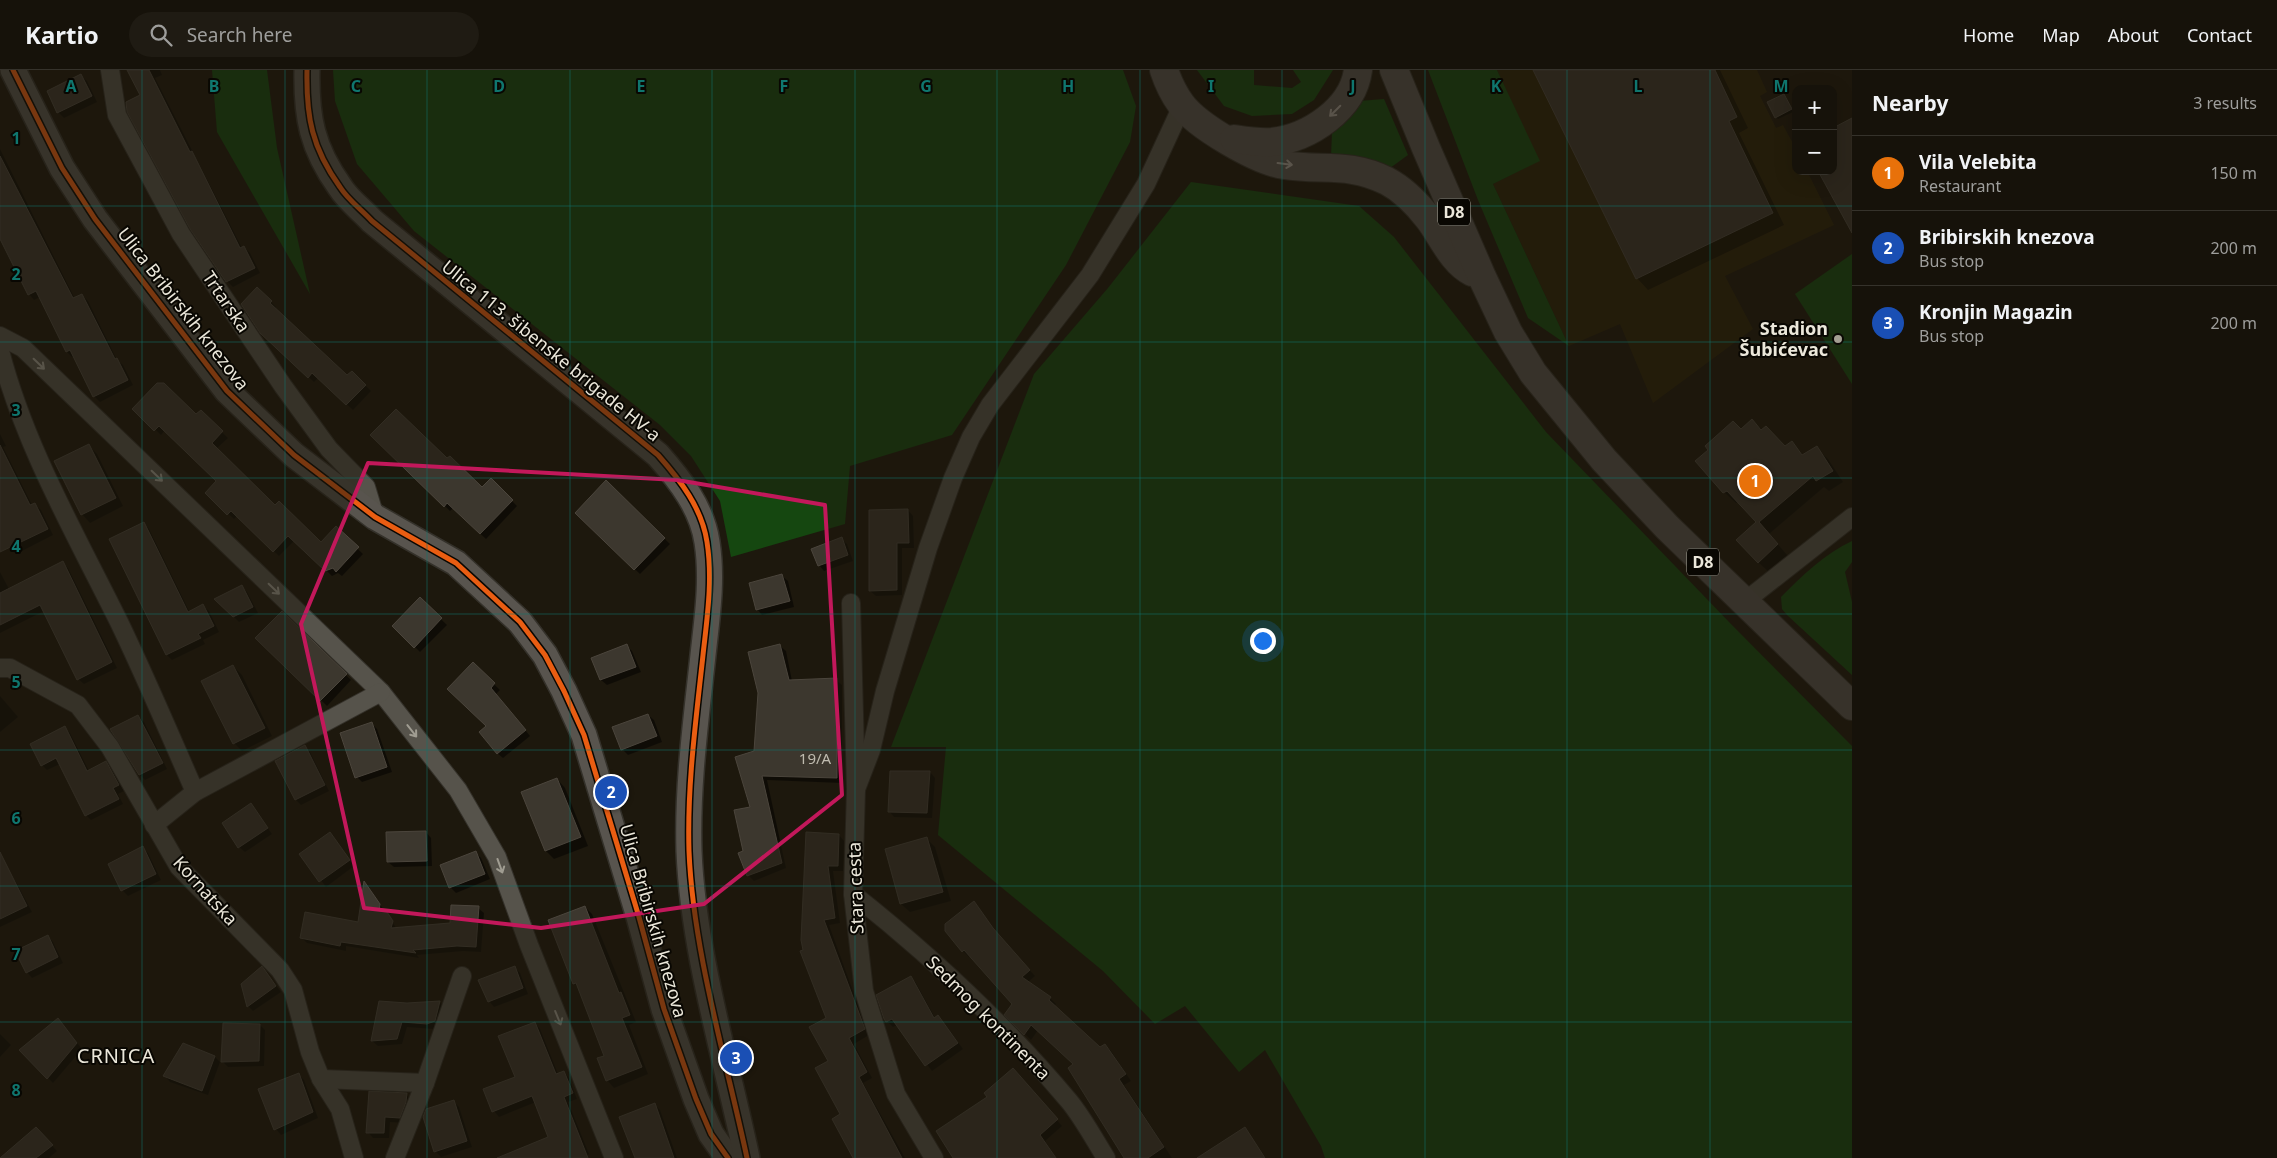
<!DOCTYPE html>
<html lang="en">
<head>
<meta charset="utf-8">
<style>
	:root { --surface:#16120a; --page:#1f1b13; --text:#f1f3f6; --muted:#9e9e9c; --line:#35322b; --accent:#db2777 }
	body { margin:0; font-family:"Noto Sans",sans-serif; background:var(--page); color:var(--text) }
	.controls { position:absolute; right:15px; top:15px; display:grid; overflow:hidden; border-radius:10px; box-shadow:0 5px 20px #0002 }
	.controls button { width:45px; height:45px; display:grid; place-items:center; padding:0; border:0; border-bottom:1px solid var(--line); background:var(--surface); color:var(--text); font:25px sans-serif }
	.you { position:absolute; left:1262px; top:570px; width:18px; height:18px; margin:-12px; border:4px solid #fff; border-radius:50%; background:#1a73e8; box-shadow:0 0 0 8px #1a73e833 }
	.badge { display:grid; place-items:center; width:32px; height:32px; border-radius:50%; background:var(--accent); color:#fff; font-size:16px; font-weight:700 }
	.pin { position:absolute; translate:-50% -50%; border:2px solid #fff; box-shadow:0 1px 5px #0006 }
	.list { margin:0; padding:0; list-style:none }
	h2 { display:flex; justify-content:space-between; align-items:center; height:65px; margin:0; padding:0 20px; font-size:21px }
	h2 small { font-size:16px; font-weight:400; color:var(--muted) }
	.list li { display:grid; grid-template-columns:32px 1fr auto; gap:15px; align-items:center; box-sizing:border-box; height:75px; padding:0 20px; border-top:1px solid var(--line) }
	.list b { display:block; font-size:19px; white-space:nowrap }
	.list p { margin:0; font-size:16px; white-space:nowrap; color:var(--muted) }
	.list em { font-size:16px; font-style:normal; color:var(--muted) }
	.icon { flex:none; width:28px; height:28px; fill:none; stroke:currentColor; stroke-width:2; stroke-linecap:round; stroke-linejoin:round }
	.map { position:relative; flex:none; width:1852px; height:1088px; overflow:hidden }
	header { display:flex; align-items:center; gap:30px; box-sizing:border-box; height:70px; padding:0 25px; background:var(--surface); border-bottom:1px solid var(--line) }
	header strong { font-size:24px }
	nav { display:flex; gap:28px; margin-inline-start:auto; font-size:18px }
	.search { width:350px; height:45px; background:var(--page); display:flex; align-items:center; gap:12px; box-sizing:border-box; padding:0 18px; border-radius:28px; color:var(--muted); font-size:19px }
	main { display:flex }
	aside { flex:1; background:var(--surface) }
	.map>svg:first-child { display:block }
</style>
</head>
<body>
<header>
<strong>Kartio</strong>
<div class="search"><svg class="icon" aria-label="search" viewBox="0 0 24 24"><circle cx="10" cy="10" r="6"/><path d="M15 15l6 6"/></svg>Search here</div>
<nav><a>Home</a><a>Map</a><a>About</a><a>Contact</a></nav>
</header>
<main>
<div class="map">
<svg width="1852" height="1088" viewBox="0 0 1852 1088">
	<rect width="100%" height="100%" fill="#1d180d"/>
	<polygon fill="#2c2208" points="1497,0 1757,0 1767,22 1760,26 1776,58 1783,55 1796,79 1796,101 1807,101 1834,155 1725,206 1753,259 1653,333 1620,254 1569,276 1493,114 1539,91"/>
	<g fill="#154710">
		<polygon points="212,0 267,0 277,78 310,224 217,62"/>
		<polygon points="333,0 1123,0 1136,36 1130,72 1066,195 952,365 850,396 845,454 731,487 720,431 691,386 660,355 414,161 357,94 335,31"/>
		<polygon points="1197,0 1254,0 1254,15 1292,18 1301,12 1293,0 1333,0 1314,30 1292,44 1252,46 1224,36"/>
		<polygon points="1428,0 1497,0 1540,91 1493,114 1569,276 1528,248 1478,130"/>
		<polygon points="1384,29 1408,85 1386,101 1331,87 1332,62 1359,31"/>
		<polygon points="1191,112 1359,136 1394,167 1546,362 1729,552 1852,676 1852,1088 1325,1088 1321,1076 1265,980 1239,1002 1185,936 1155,954 1103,901 938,765 946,677 891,677 1034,304 1108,218"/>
		<polygon points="1852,184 1852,314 1795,224"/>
		<path d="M1852,471V492L1845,502L1852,532V605L1787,545L1782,539L1781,527C1803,505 1824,484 1852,471Z"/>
	</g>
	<g fill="#0007">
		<polygon points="129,0 160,0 162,5 155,8 242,178 244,177 250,183 260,203 233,217 227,211"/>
		<polygon points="1534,0 1720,0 1748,58 1739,63 1784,155 1648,220 1637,208"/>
		<polygon points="81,6 87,11 97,32 64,48 58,42 48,22"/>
		<polygon points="1786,27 1793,42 1778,49 1776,47"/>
		<polygon points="0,79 75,229 82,225 88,231 117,290 123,295 133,315 100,332 94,326 74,286 72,287 67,282 40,227 34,230 29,224 0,169"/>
		<polygon points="258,219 276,237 275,239 347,307 352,302 371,321 353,340 318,308 314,312 268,269"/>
		<polygon points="134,339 196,346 201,342 228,368 216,379 275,437 321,473 336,458 363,484 342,506 338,503 332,506 295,470 279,486 237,446 234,449 206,423 218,411 165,360 161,365"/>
		<polygon points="1752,351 1785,378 1791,373 1804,386 1816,378 1828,389 1843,412 1829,421 1824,417 1769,464 1788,486 1770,503 1758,492 1758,452 1739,432 1736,433 1724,422 1741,361"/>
		<polygon points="0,364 6,376 3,377 32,435 34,434 41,440 53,465 20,482 0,460"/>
		<polygon points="372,365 447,390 482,419 491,410 517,436 486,469 453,438 450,441"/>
		<polygon points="89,376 97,384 123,436 90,453 82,444"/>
		<polygon points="606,412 670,474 640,504 576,443"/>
		<polygon points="908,440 913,446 914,478 902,478 902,525 876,526 870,521"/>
		<polygon points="144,453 149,459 190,543 203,536 209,541 219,562 203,570 205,574 172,590 167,585 111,470"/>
		<polygon points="841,469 847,474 853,491 824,501 819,495"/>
		<polygon points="63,493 68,498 117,598 84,614 78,609 44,541 0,563 0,502 9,519"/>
		<polygon points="782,506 788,511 794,537 762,545 757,539"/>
		<polygon points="242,517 247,522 258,543 239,552 216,529"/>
		<polygon points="420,529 447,555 420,582 394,556"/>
		<polygon points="282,543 351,610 327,636 257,568"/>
		<polygon points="627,576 632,581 641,602 607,615 601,610 593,588"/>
		<polygon points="780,576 786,581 792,611 836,610 842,615 842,713 767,710 786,798 754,811 748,805 745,782 751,738 756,682"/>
		<polygon points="473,594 500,620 496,624 530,666 503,688 497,683 488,656"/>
		<polygon points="233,596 242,605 272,666 242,681 234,673"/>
		<polygon points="0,626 18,647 0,662"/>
		<polygon points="648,645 654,650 662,672 628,685 622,679"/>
		<polygon points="138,646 144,652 167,699 145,710 140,705"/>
		<polygon points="371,653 377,659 392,702 362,712 357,707"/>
		<polygon points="65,658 70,663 89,701 106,693 111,698 124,721 118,724 123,734 91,750 86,745 60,694 47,700 42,695"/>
		<polygon points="304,677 310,682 329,721 301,735 296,730"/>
		<polygon points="930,702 935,708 932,748 894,747 889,741"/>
		<polygon points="557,709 565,718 588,776 554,789 546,781"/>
		<polygon points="251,735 272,764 245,782 239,777"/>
		<polygon points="426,762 431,768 432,796 394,797 388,792"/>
		<polygon points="330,764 354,796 326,817 301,784"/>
		<polygon points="808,764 839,765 844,771 843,801 833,801 840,853 829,855 869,965 854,974 872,1008 863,1013 905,1088 856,1088 842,1045 830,992 827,948 804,881"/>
		<polygon points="927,769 935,777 951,831 910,842 901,834 886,780"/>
		<polygon points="142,778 148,783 161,810 128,826 122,820 109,794"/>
		<polygon points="476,783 481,788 490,809 456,823 450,817"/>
		<polygon points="11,806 16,812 32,842 0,857 0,812"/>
		<polygon points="365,813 397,859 451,854 478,838 484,843 481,882 463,881 417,885 419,888 346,876 346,881 307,873 302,868 359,853"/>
		<polygon points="585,837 592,844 636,952 629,955 648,1004 614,1018 607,1010 606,986 579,918 574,913"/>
		<polygon points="979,839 998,865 1035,906 1028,912 1050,928 1056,934 1054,937 1100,979 1105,975 1111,981 1131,1011 1124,1015 1172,1088 1125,1088 1097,1045 1099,1043 1075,995 1038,960 1031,970 1006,945 1014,934 971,886 969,887 963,881"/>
		<polygon points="47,866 53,872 63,893 32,908 27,902"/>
		<polygon points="514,897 520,903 528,924 494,937 489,931"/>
		<polygon points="267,903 281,922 253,941 248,936"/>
		<polygon points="911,908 916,913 935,948 938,946 943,952 963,979 932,1001 897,955 893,957 887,951 878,925"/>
		<polygon points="439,932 445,937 440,957 433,959 407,957 402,974 378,976 372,971 380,933"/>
		<polygon points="58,949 82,979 53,1013 21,980"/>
		<polygon points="535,953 540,959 558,1004 564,1002 569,1008 577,1029 568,1032 589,1084 584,1086 585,1088 497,1088 550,1067 536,1032 499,1047 494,1041 517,1008"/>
		<polygon points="260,955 265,960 264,996 228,997 222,991"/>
		<polygon points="0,964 11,975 0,987"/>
		<polygon points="215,987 220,992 208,1025 170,1012 165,1006"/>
		<polygon points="299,1005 304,1010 318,1048 281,1065 276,1059 260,1019"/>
		<polygon points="1018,1005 1062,1056 1045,1071 1056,1088 955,1088"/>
		<polygon points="406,1024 411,1030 405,1053 390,1052 389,1068 373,1068 368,1062"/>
		<polygon points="454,1032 459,1037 472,1077 441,1087 435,1081"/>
		<polygon points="655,1035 660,1040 677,1088 636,1088"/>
		<polygon points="1245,1059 1266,1088 1205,1088"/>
		<polygon points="41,1064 57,1081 49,1088 14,1088"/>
	</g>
	<g fill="#3c372e" stroke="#4b453c">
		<polygon points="127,0 149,0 190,82 192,81 240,178 244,176 255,198 226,212 190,159 127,42 126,32 140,25"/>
		<polygon points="1533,0 1715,0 1737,47 1729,51 1773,143 1636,209"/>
		<polygon points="81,4 92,26 57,43 47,21"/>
		<polygon points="1784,24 1792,39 1775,48 1767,32"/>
		<polygon points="1852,48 1852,163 1818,101 1833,101 1833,58"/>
		<polygon points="0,86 73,228 82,224 115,289 117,288 128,310 93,327 70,280 66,282 36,221 28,225 0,169"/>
		<polygon points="257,217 272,231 270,233 347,305 352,301 366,315 346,335 312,303 308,308 260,263 241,234"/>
		<polygon points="157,313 164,313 196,344 201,340 223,361 212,373 275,435 279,431 321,472 336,456 359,477 336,502 333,498 325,501 288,466 273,482 231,441 227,445 205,423 216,411 159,356 154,361 132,339"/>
		<polygon points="396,339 447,388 450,386 482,417 491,408 513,430 480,464 447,433 444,437 370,365"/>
		<polygon points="1752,349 1761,360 1766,356 1785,376 1792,371 1802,385 1817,376 1833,401 1816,411 1813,406 1759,452 1778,474 1758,493 1736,470 1756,452 1727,421 1723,423 1695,391 1708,380 1705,376 1733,351 1741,359"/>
		<polygon points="89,374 116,428 81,445 54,391"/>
		<polygon points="0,375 30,435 35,433 48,459 0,482"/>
		<polygon points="606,410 665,468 634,500 575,443"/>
		<polygon points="908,439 909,473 897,473 897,520 869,521 869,440"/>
		<polygon points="144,452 188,542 203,534 214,556 198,564 201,568 166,585 109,469"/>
		<polygon points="842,467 848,485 818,496 811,479"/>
		<polygon points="63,491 112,592 77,610 40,535 0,555 0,523"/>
		<polygon points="782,504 790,531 756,540 749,513"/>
		<polygon points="242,515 253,537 233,547 214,529"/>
		<polygon points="420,527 442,548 414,578 392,556"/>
		<polygon points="282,541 347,604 320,631 255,568"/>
		<polygon points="627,574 636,597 600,610 591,588"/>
		<polygon points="780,574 789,610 837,608 837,708 762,706 782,793 747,806 738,783 743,781 734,740 750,737 735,687 754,681 758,623 748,582"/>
		<polygon points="473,592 495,613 491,618 526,660 497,684 479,662 486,656 447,619"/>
		<polygon points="233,595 265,658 233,674 201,611"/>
		<polygon points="648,644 657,666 621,680 612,657"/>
		<polygon points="138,645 163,693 139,705 110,659"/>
		<polygon points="372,652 387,697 355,708 340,663"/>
		<polygon points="65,656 87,701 106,691 119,715 113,718 119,729 85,746 56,688 41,696 30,674"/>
		<polygon points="305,675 325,715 295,730 275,691"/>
		<polygon points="890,701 930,701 927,743 888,742"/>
		<polygon points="557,708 581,767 545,781 521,722"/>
		<polygon points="251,733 268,758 238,778 222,753"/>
		<polygon points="426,761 427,791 387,792 386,762"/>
		<polygon points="330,762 350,790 319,812 299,784"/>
		<polygon points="806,762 839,764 838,796 828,796 835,848 824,850 865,959 849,968 867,1002 859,1007 902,1088 853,1088 832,1049 840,1044 815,998 828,991 809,957 826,948 800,881 803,880 801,870"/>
		<polygon points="927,767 943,822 900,834 885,779"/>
		<polygon points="143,776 156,804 121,821 108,794"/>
		<polygon points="476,781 485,804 449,818 440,795"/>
		<polygon points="0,782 27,836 0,849"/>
		<polygon points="364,811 380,834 379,841 387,842 393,851 391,858 450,853 451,835 479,836 476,877 457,876 413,880 416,883 341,872 340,876 300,868 305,842 358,852"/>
		<polygon points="974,831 993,858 1030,900 1022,907 1051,927 1049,930 1100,977 1105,974 1126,1004 1119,1009 1164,1077 1148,1088 1124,1088 1068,998 1073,994 1031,955 1024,965 1004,945 1012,934 964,880 962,882 945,861 945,854"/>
		<polygon points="585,836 619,923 621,922 630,945 622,948 642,997 606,1011 597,988 604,986 576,913 573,914 548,850"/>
		<polygon points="48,865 58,887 26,903 15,881"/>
		<polygon points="262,896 276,916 247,937 241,914"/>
		<polygon points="515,896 523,918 488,932 478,910"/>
		<polygon points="911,906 934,948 938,945 958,973 925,996 892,949 886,952 884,949 876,925"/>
		<polygon points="379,931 407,933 440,931 435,951 427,954 402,952 397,969 371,971"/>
		<polygon points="58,948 77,973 47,1009 19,980"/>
		<polygon points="535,952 556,1004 564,1001 573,1023 564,1027 588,1088 497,1088 548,1067 532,1026 492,1042 483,1019 515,1007 498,966"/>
		<polygon points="223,953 260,954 259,991 221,992"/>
		<polygon points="183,973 215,986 202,1021 163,1006"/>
		<polygon points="1013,998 1058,1049 1040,1065 1056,1088 953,1088 936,1061 987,1027 984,1023"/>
		<polygon points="299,1003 313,1042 274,1060 258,1019"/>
		<polygon points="369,1021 407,1023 406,1032 400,1048 385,1047 384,1063 366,1063"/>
		<polygon points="454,1030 467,1071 434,1082 423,1047 426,1039"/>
		<polygon points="655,1033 674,1088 635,1088 619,1047"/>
		<polygon points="36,1057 53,1075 36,1088 0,1088"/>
		<polygon points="1245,1057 1265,1088 1197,1088"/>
	</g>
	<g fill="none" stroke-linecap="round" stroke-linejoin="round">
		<defs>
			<g id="street">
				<polyline points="110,0 117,45 181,164 283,316 329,379 366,417 375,447"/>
				<polyline points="0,266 23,278 381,622 458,720 497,787 529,875 614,1088"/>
				<path d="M0,281C25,377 75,463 119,552C146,608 170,665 195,722"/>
				<polyline points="1744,532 1852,447"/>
				<polyline points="851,533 856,719 853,824 864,921 896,1024 934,1088"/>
				<polyline points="0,598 10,598 78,635 110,677 179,797 280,900 293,920 310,982 321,1009 340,1039 354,1088"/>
				<polyline points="856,719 871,680 885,621 928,478 953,408 971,367 990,335 1090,205 1146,114 1182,36"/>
				<polyline points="154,755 195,722 381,622"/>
				<path d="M853,824C930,885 1006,956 1069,1031C1083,1048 1094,1069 1106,1088"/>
				<polyline points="321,1009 425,1013"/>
				<polyline points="395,1088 425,1013 462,906"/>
			</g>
			<g id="secondary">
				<polyline points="13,0 62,98 95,149 227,321 294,385 375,447 456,493 520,552 545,585 564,621 584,665 639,847 664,939 696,1029 711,1064 728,1088"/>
				<path d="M307,0C306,47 312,78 340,117C348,130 362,140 372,151L658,385C680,410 702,438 707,472C713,510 707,548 703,585C696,650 687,715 689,781C693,881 726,989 747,1088"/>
			</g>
			<g id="primary">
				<path d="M1164,0C1168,12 1173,23 1181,34C1197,56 1257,91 1284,95C1322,101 1349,92 1387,111C1404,120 1418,135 1429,149C1442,166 1452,192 1472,202"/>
				<polyline points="1394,0 1426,78 1482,207 1508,262 1533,303 1604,390 1667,457 1852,636"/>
				<path d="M1234,69C1247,71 1259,73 1272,72C1309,68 1353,39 1358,0"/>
			</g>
		</defs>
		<use href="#street" stroke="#34312a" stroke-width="20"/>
		<use href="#secondary" stroke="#34312a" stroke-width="28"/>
		<use href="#primary" stroke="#34312a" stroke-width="30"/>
		<use href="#street" stroke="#56534b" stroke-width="18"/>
		<use href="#secondary" stroke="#58544e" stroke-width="25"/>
		<use href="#primary" stroke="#58524e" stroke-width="28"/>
		<defs>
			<g id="cycleway">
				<polyline points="13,0 62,98 95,149 227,321 294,385 375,447 456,493 520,552 545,585 564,621 584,665 639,847 664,939 696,1029 711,1064 728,1088"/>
				<path d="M307,0C306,47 312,78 340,117C348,130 362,140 372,151L658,385C680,410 702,438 707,472C713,510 707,548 703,585C696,650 687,715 689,781C693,881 726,989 747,1088"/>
			</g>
		</defs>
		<use href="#cycleway" stroke="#090702" stroke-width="8"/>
		<use href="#cycleway" stroke="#e95d12" stroke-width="5"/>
	</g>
	<defs><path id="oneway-shaft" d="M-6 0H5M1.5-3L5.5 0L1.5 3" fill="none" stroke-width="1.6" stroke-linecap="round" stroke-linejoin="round" transform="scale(1.25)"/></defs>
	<g stroke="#a29c94">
		<use href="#oneway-shaft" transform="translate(1335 41) rotate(135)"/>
		<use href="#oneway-shaft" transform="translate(1285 94) rotate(7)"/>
	</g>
	<g stroke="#a09d92">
		<use href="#oneway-shaft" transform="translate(39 294) rotate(44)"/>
		<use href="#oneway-shaft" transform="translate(157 406) rotate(44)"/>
		<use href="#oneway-shaft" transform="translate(274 519) rotate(44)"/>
		<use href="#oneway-shaft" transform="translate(412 661) rotate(52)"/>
		<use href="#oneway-shaft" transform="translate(500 796) rotate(70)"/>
		<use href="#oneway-shaft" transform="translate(558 948) rotate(68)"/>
	</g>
	<path d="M0 0H1852V1088H0ZM368,393L677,410L825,435L842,725L704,834L541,858L364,838L301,554Z" fill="#1d180d" fill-opacity=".55" fill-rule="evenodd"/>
	<path fill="none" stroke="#c2185b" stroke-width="4" stroke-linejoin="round" d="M368,393L677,410L825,435L842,725L704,834L541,858L364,838L301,554Z"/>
	<path fill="none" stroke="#0f766e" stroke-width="1" stroke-opacity="0.55" d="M142,0V1088M285,0V1088M427,0V1088M570,0V1088M712,0V1088M855,0V1088M997,0V1088M1140,0V1088M1282,0V1088M1425,0V1088M1567,0V1088M1710,0V1088M0,136H1852M0,272H1852M0,408H1852M0,544H1852M0,680H1852M0,816H1852M0,952H1852"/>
	<circle fill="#a39f92" stroke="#090702" stroke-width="2" cx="1838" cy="269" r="5"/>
	<g text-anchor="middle" stroke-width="4" stroke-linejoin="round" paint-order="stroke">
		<g font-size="15" fill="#bfbbaf">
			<text x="815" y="694">19/A</text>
		</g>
		<g fill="#090702" stroke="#a7a499" stroke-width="1">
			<rect x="1438" y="128.5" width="32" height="27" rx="4"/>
			<rect x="1687" y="478.5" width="32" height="27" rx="4"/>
		</g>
		<g font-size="16" font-weight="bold" fill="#ebe7da">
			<text x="1454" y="148">D8</text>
			<text x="1703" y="498">D8</text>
		</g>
		<g font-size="18" fill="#ebe7da" stroke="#090702">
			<text transform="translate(226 232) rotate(56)" y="6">Trtarska</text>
			<text transform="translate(183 239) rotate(52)" y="6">Ulica Bribirskih knezova</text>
			<text transform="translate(551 281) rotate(39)" y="6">Ulica 113. šibenske brigade HV-a</text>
			<text transform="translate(856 818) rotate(-92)" y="6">Stara cesta</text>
			<text transform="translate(205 821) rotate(48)" y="6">Kornatska</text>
			<text transform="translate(653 851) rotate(74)" y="6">Ulica Bribirskih knezova</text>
			<text transform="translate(988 948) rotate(45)" y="6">Sedmog kontinenta</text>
		</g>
		<g font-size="18" font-weight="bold" fill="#ebe7da" stroke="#090702" text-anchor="end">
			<text x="1828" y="265">Stadion<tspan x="1828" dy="21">Šubićevac</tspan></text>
		</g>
		<g font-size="20" letter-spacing="1" fill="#ebe7da" stroke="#090702">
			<text x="116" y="993">CRNICA</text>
		</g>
	</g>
	<g font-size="16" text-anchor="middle" font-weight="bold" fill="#0f766e" stroke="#090702" stroke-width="4" stroke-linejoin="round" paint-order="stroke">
		<text x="71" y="22">A</text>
		<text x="214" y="22">B</text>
		<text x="356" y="22">C</text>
		<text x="499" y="22">D</text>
		<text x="641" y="22">E</text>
		<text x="784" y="22">F</text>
		<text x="926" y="22">G</text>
		<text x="1068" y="22">H</text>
		<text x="1211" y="22">I</text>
		<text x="1353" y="22">J</text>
		<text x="1496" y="22">K</text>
		<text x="1638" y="22">L</text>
		<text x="1781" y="22">M</text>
		<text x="16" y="74">1</text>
		<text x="16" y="210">2</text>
		<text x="16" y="346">3</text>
		<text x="16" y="482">4</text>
		<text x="16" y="618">5</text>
		<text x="16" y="754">6</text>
		<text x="16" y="890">7</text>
		<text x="16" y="1026">8</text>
	</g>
</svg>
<div class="controls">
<button>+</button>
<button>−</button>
</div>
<div class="you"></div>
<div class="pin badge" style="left:1755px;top:411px;background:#e8710a">1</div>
<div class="pin badge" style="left:611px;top:722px;background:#1a4fb4">2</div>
<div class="pin badge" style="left:736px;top:988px;background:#1a4fb4">3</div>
</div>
<aside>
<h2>Nearby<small>3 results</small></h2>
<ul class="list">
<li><span class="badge" style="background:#e8710a">1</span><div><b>Vila Velebita</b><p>Restaurant</p></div><em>150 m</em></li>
<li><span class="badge" style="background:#1a4fb4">2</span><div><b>Bribirskih knezova</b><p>Bus stop</p></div><em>200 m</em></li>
<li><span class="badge" style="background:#1a4fb4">3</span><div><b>Kronjin Magazin</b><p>Bus stop</p></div><em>200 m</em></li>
</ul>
</aside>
</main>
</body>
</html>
